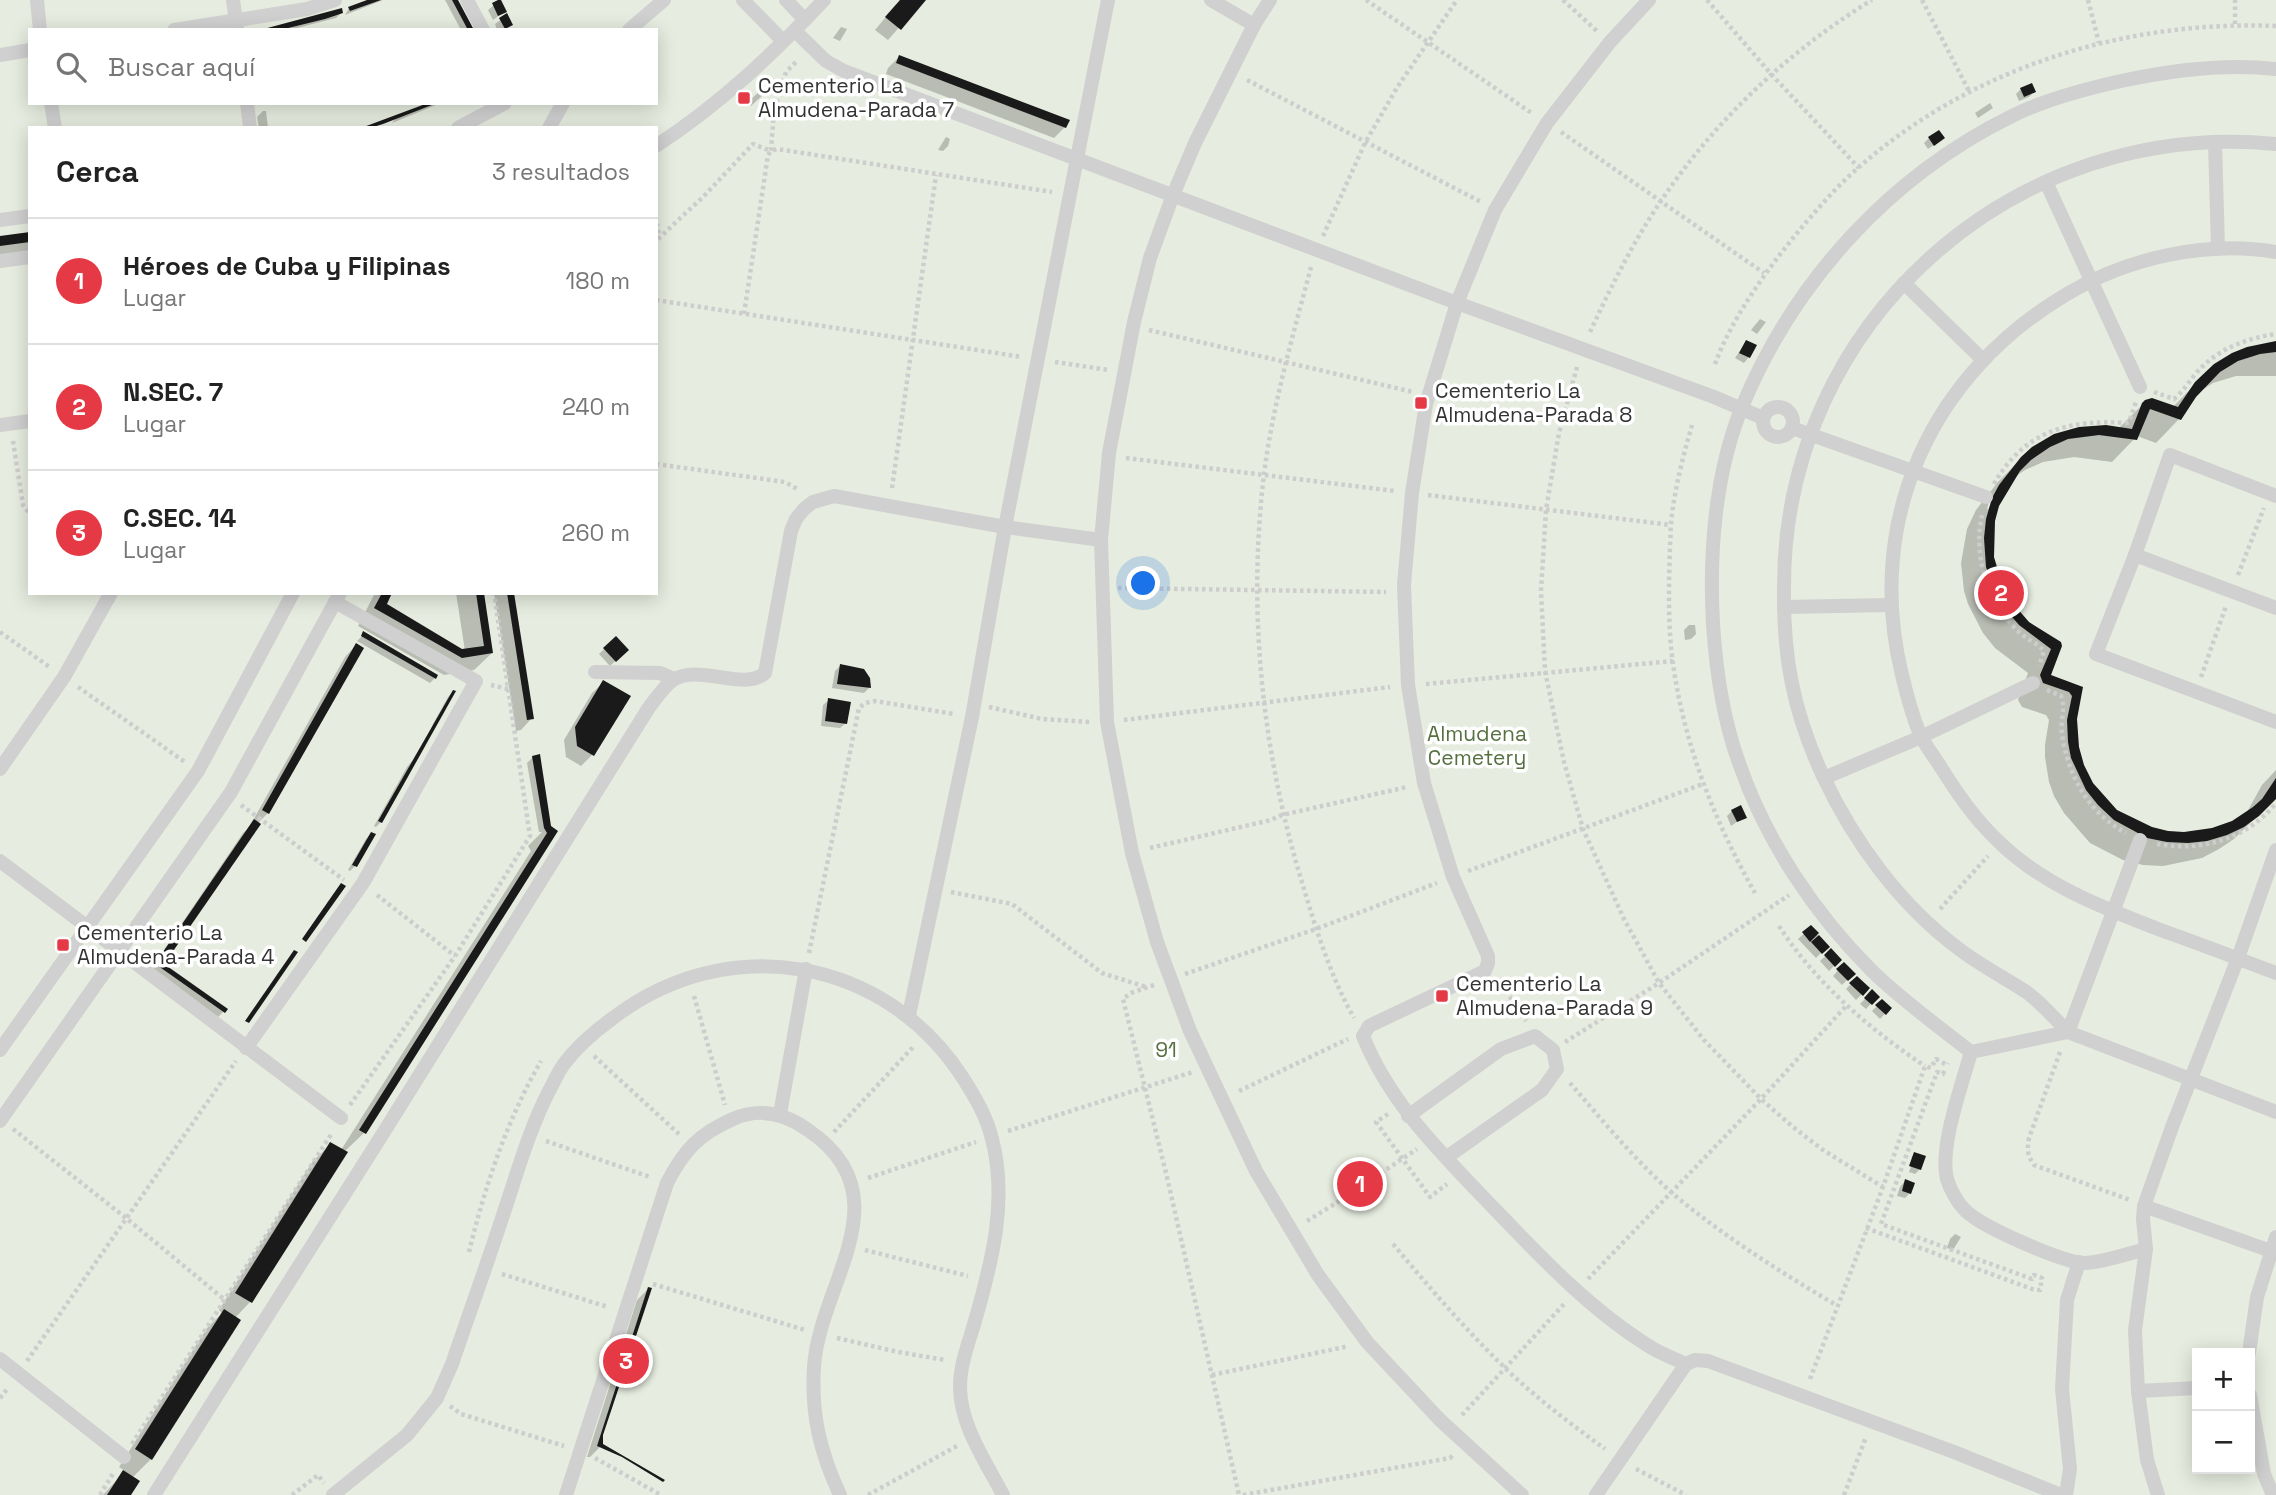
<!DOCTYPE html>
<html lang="es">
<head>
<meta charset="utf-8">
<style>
	:root { --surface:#fff; --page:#f6f6f6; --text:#222; --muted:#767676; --line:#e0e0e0; --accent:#e63946 }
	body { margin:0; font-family:"Space Grotesk",sans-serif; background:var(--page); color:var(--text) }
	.controls { position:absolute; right:21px; bottom:21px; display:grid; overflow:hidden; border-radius:0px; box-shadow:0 4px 18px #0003 }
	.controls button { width:63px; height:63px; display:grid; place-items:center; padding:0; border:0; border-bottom:2px solid var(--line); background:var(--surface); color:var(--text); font:35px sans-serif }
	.you { position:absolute; left:1144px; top:584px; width:24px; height:24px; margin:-18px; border:5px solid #fff; border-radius:50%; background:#1a73e8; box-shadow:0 0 0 10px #1a73e833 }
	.badge { display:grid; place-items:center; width:46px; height:46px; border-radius:50%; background:var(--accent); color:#fff; font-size:23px; font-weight:700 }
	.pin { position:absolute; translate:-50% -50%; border:4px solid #fff; box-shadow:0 2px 7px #0006 }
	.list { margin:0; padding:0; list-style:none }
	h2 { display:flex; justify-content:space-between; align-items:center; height:91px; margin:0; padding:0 28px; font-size:30px }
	h2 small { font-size:23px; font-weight:400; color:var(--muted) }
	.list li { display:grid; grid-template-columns:46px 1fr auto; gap:21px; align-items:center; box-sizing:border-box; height:126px; padding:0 28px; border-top:2px solid var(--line) }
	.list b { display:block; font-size:26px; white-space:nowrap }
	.list p { margin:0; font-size:23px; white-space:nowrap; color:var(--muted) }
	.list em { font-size:23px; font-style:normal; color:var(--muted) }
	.icon { flex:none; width:38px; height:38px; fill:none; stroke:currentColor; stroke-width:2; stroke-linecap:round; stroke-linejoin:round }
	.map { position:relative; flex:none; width:2276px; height:1495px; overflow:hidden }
	.search { position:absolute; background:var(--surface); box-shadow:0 4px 18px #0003; left:28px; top:28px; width:630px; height:77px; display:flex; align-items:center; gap:18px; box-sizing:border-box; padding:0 24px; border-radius:0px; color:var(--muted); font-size:26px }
	.panel { position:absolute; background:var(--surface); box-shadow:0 4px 18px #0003; left:28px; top:126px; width:630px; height:469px; border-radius:0px }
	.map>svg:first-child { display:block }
</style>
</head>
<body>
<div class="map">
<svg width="2276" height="1495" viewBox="0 0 2276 1495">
	<rect width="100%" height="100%" fill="#fff"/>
	<path fill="#e6ecdf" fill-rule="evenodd" d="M0,0H2276V1495H0ZM30,30H656V103H30ZM30,128H656V593H30ZM2197,1353H2250V1469H2197Z"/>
	<g fill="#0003" fill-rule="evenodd">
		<polygon points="370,0 383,0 345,15 349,8"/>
		<polygon points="445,0 456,0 472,30 461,30"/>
		<polygon points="900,0 923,0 888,40 875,30"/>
		<polygon points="499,1 505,11 493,20 488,10"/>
		<polygon points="341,10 341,13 336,18 289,30 261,30"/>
		<polygon points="506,16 511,25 506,30 497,30 495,24"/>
		<polygon points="841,27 847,29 840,41 833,38"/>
		<polygon points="899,57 1065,127 1054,138 886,74 888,68"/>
		<polygon points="762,89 765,93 751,106 748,102"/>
		<polygon points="2021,89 2034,92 2029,97 2019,101 2016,94"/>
		<polygon points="431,103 441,103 392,123 397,117"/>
		<polygon points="1990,103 1993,108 1978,118 1975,113"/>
		<polygon points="848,107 856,110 849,120 841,117"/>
		<polygon points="263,111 266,111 268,128 259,128 257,117"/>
		<polygon points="946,137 950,139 948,146 943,151 938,150"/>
		<polygon points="1929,138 1937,143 1928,149 1924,143"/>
		<polygon points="30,233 30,256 0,260 0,238"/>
		<polygon points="1760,319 1766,322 1757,334 1751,330"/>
		<polygon points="1746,342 1749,357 1744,363 1735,358"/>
		<path d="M2276,344V376H2236L2213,383L2199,392L2179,419L2156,443L2137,436L2112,462L2074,457L2043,462L2025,470L2016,476L1997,505L1993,521V557L1998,578L2014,608L2028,623L2059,643L2049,676L2081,688L2075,719L2077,747L2082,766L2091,784L2116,811L2151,829L2184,833L2213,830L2232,822L2247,812L2262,785L2276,770V795L2273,800L2234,839L2219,849L2202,858L2163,866L2143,865L2123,860L2090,843L2064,813L2054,796L2049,782L2045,757V745L2049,720L2046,715L2022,707L2018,700L2028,673L1995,648L1983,633L1968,604L1964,591L1961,563L1967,529L1976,510L1998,482L2022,458L2055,436L2120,427L2143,404L2173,407L2202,377ZM1990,496H1993L1991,506L1987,510Z"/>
		<polygon points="375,593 390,593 384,605 462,651 465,651 456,593 482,593 492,653 474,670 444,675 358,626"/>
		<polygon points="494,593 513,593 532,718 521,730 516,731"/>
		<polygon points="1689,625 1695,625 1696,634 1691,639 1685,640 1684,630"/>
		<polygon points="364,634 435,678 430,683 357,641"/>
		<polygon points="616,638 627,650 610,666 599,654"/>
		<polygon points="356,645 362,648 268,813 257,824 168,956 160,964 225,1010 218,1017 151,969 243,833 254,823 252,822 345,657"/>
		<polygon points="840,666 868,678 869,688 864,693 832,688 835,671"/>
		<polygon points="604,682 593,754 581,766 566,757 564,740 592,693"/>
		<polygon points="453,692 437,721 432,726 448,697"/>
		<polygon points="829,700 846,723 840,728 821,726 823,705"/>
		<polygon points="533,757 550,827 556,832 364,1133 344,1152 250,1302 235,1318 151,1459 132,1478 129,1495 103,1495 125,1471 119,1467 207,1328 222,1313 219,1310 313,1161 331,1144 341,1150 531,851 528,846 542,832 539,832 527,763"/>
		<polygon points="412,761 381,822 376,827 374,826 407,767"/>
		<polygon points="1732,811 1744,817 1731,826 1727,816"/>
		<polygon points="371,834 355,866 350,871 348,870 366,839"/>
		<polygon points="1811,927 1827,947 1816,958 1798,939"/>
		<polygon points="1831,951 1840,960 1829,971 1820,961"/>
		<polygon points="1844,964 1853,974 1842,985 1833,976"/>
		<polygon points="1857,978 1868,988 1856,1000 1846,989"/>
		<polygon points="1872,992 1877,997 1866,1009 1860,1004"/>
		<polygon points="1882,1001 1890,1008 1880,1019 1872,1011"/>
		<polygon points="1915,1154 1920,1169 1915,1174 1909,1172 1914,1158 1911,1158"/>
		<polygon points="1905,1181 1910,1193 1905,1198 1897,1196 1900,1187"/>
		<polygon points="1349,1190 1364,1194 1350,1204 1344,1195"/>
		<polygon points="1955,1234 1961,1237 1953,1250 1947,1248 1950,1239"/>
		<polygon points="648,1289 601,1435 601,1446 590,1457 587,1457 637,1300"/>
	</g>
	<g fill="#1a1a1a">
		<polygon points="367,0 381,0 350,11 348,7"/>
		<polygon points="452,0 458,0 474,30 468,30"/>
		<polygon points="498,0 501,0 507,12 498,16 492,3"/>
		<polygon points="900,0 926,0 901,30 885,17"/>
		<polygon points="342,8 343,13 325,19 280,30 260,30"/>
		<polygon points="507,13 513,25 505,29 499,18"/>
		<polygon points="899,55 1070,120 1066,128 896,63"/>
		<polygon points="2032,83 2036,92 2024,97 2020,88"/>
		<polygon points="428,103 437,103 383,124 370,128 361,128"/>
		<polygon points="1939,130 1945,138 1934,146 1928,137"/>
		<polygon points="30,232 30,242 0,246 0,236"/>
		<polygon points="1746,340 1757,345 1750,358 1739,353"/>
		<polygon points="2276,341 2276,352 2260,354 2238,361 2220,372 2196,397 2181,420 2150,409 2137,440 2099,435 2068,439 2050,447 2031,460 2020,471 1999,506 1995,521 1994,557 2000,577 2016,607 2029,622 2061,642 2062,646 2051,675 2083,687 2077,719 2079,747 2084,765 2093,783 2117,810 2152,827 2168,831 2184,832 2212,828 2232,821 2253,807 2262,799 2276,778 2276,799 2259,816 2244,827 2227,835 2207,841 2188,843 2167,842 2147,838 2114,820 2098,805 2086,790 2071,758 2068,742 2067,720 2072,696 2069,692 2043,683 2040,675 2051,649 2019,625 2006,610 1995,592 1986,567 1984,538 1986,519 1992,498 1999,485 2021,457 2032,447 2054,434 2079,427 2106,425 2132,429 2142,403 2145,400 2152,398 2178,407 2195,382 2214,364 2232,353 2247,347"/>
		<polygon points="382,593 392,593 387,604 462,649 484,646 476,593 484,593 493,653 462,658 374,608"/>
		<polygon points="507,593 514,593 534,719 527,720"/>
		<polygon points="363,631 438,675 436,679 361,636"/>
		<polygon points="616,636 629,650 616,662 603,648"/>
		<polygon points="356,643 364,648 269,814 262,810"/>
		<polygon points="840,664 864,669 870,678 871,688 837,684"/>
		<polygon points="603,680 631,696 594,756 577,746 575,727"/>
		<polygon points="453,690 456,691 382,823 378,821"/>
		<polygon points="828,698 851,702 847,724 825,721"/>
		<polygon points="540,754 551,826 558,831 366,1134 359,1130 547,833 544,828 532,756"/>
		<polygon points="1741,805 1747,818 1737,822 1731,810"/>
		<polygon points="254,819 261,824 169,957 163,952"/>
		<polygon points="371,832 376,834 357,867 352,865"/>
		<polygon points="341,883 346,886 306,942 302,939"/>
		<polygon points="1811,925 1819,933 1810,942 1802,932"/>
		<polygon points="1819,935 1830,947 1822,954 1811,942"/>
		<polygon points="1831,948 1842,960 1835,967 1824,955"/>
		<polygon points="294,950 298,952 249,1023 245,1021"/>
		<polygon points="157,959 228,1009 225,1013 154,963"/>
		<polygon points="1844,962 1856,974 1848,981 1836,969"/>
		<polygon points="1857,976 1870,988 1863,996 1849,983"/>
		<polygon points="1872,989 1880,997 1872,1005 1864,998"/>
		<polygon points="1882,999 1892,1008 1886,1015 1875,1005"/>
		<polygon points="330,1142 348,1152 252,1303 235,1293"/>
		<polygon points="1914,1152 1926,1156 1921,1170 1909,1166"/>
		<polygon points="1363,1177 1372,1189 1356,1200 1348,1189"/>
		<polygon points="1905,1179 1915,1183 1911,1194 1902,1191"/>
		<polygon points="648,1287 652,1288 603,1435 603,1444 665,1480 663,1482 622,1457 597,1446"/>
		<polygon points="224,1309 241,1320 152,1460 135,1449"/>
		<polygon points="123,1470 140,1481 131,1495 107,1495"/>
	</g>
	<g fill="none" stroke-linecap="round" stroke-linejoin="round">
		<g stroke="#cdcdcd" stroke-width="4.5" stroke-dasharray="3.5 3.5" stroke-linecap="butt">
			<polyline points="1366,0 1533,114"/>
			<polyline points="1563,0 1598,32"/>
			<polyline points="1707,0 1772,75 1859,168"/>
			<polyline points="1922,0 1969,91"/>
			<polyline points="2088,0 2099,43"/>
			<polyline points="2235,24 2235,0"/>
			<polyline points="1247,80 1481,202"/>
			<polyline points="1561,132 1764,273"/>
			<polyline points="656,224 659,227 657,239"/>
			<polyline points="1323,236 1365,143 1398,86 1457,0"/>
			<polyline points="658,239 703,197 753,144 771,151 774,111 786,72 798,60"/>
			<path d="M1311,267C1293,335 1273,404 1264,474C1248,607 1261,741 1298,869C1313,919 1328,972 1354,1018"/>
			<polyline points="656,300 1022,357"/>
			<polyline points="744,314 768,155 771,151 777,149 1052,192"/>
			<polyline points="1149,330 1413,392"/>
			<path d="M1590,332C1611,287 1633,242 1661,201C1715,120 1790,50 1872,0"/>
			<polyline points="1055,362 1109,370"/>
			<path d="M1715,364C1731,320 1764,274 1793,238C1813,214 1834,189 1858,168C1972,67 2126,20 2276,26"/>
			<polyline points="1577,367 1559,433 1546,510 1541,591 1545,671 1564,762 1583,829 1624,919 1659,983 1704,1040 1761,1099 1793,1127 1823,1150 1883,1187"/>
			<path d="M2154,392L2174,399C2184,391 2191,378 2200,369C2220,348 2248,338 2276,334"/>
			<path d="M1692,425C1683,457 1674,490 1671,524C1670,531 1671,538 1670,545C1669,579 1668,613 1671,647C1680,734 1712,817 1755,893"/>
			<polyline points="13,441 23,505 30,514"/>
			<polyline points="1126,458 1395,491"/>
			<polyline points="656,464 785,482 799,490"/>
			<path d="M1994,484C2024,431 2069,419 2126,423L2129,422L2136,402"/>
			<polyline points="892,488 936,175"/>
			<polyline points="1428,495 1671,525"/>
			<path d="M1982,515C1973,556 1987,602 2018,631C2026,639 2037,643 2044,651L2039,666"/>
			<polyline points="2238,575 2264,508"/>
			<polyline points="1118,588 1386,592"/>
			<polyline points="0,632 51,668"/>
			<polyline points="2201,677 2226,606"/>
			<polyline points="1426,684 1673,661"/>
			<polyline points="491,685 508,689"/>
			<polyline points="78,687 185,762"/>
			<path d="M2047,690L2061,696C2066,708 2060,721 2062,734C2068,775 2088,813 2126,833"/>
			<polyline points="989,707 1042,719 1091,722"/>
			<polyline points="1124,720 1390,687"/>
			<polyline points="241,805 344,880"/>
			<path d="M2157,844C2202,852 2247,839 2276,803"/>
			<polyline points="1150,848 1271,820 1282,815 1407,787"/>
			<polyline points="1468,871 1703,784"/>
			<polyline points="951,892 1012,904 1102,973 1146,987"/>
			<polyline points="377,895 455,956"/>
			<polyline points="1940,909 1988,856"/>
			<path d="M1779,926C1815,982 1869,1029 1925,1066"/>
			<polyline points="809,953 859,708 865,703 875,701 954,714"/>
			<polyline points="1185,974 1316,929 1437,883"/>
			<polyline points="1498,979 1526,1021"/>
			<polyline points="1154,985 1131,993 1123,999 1167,1177 1239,1495"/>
			<polyline points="694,996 725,1105"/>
			<polyline points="1565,1042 1659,983 1789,895"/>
			<path d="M2060,1052L2029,1138C2027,1149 2027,1155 2034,1165L2130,1200"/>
			<polyline points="594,1056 680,1135"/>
			<path d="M1570,1083C1602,1120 1635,1160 1672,1193C1723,1236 1779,1271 1836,1305"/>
			<polyline points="1239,1091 1348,1039"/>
			<polyline points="350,1105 455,956 530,836 494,593"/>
			<polyline points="1388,1114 1376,1122 1430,1197 1447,1184"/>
			<polyline points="13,1129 126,1218 225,1300"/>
			<polyline points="1008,1131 1193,1072"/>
			<polyline points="834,1132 914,1046"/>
			<polyline points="546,1141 650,1177"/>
			<polyline points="1375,1177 1417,1149"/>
			<polyline points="868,1178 976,1142"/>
			<polyline points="1307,1221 1341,1200"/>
			<polyline points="1866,1228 2032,1289 2040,1290 2042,1278 2034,1275 2032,1279 1881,1224 1937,1072 1943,1074 1945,1069"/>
			<path d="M1393,1244C1429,1287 1465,1329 1505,1368C1536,1398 1571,1424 1605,1449"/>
			<polyline points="865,1250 968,1276"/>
			<path d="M469,1252C485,1186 507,1120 541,1061"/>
			<polyline points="502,1274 608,1307"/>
			<polyline points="1588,1279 1761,1099 1847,1005"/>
			<polyline points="653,1284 805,1330"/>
			<polyline points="837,1338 898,1352 945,1360"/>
			<polyline points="27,1361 236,1061"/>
			<polyline points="1212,1375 1349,1346"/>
			<polyline points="1810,1379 1883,1187 1925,1066 1931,1068 1936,1059 1947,1065 1948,1063"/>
			<polyline points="0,1398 8,1388"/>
			<polyline points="450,1406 461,1414 564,1446"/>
			<polyline points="1462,1415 1565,1303"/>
			<polyline points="132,1444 332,1133"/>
			<polyline points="595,1458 661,1495"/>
			<polyline points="1636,1469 1686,1495"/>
			<polyline points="100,1495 114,1472"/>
			<polyline points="292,1495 318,1475 324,1483"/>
			<polyline points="868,1495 957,1446"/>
			<polyline points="1243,1495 1450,1458 1454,1454"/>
			<polyline points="1844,1495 1866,1437"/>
		</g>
		<g stroke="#d0d0d0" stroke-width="14">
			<polyline points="37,0 40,30"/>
			<polyline points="233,0 237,28"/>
			<polyline points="467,0 483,30"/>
			<polyline points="743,0 783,41"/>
			<polyline points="786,0 805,20"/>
			<polyline points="1211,0 1254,25"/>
			<polyline points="1270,0 1254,25 1195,143 1173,195 1150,258 1134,322 1109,453 1101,540 1107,722 1132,853 1157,942 1190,1031 1256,1171 1318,1275 1367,1342 1440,1420 1522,1495"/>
			<path d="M1649,0L1610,42L1547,123L1495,210L1457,303L1426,404L1412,493L1404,585L1408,685L1424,783L1453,877L1488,956V963L1485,971L1369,1026L1363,1036C1389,1101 1437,1149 1484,1198C1535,1251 1588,1309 1652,1348C1662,1354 1675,1359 1686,1364L1695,1360L1708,1361L1954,1452L2061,1495"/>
			<polyline points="174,30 307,9 335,0"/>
			<polyline points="629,30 664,0"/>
			<polyline points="795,31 826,61 844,71 1457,303 1714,397 1763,418"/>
			<polyline points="0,55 30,50"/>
			<polyline points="51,103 55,128"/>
			<polyline points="247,103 250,128"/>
			<polyline points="458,128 505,103"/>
			<polyline points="549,128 563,103"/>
			<polyline points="2215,142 2218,249"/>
			<path d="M2276,144C2014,118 1784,322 1784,586C1783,657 1793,711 1823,776C1854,842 1900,905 1959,949C1980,965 2003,977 2025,991C2041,1002 2054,1018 2068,1032L2276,1112"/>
			<path d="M656,146C720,104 771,56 824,0"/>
			<polyline points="2046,182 2140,387"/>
			<polyline points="0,220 30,216"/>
			<path d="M2276,252C2206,240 2128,258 2067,294C1931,374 1864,520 1902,675C1907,695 1912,717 1921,736C1926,747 1934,756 1940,766C1957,793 1974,818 1997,840C2043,886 2106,909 2166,932C2203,945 2239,959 2276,973"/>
			<polyline points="0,261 30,257"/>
			<polyline points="1904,283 1983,360"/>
			<circle cx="1778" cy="422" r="15"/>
			<polyline points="0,425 30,421"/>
			<polyline points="1792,428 1986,497"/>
			<polyline points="2276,496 2170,455 2135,555 2096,654 2276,722"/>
			<polyline points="2135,555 2276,608"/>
			<polyline points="1784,607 1891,605"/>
			<polyline points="595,672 660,673 674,679"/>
			<polyline points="0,769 64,677 111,593"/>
			<polyline points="1824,778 1921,737 2033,683"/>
			<polyline points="0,861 341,1118"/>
			<polyline points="909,1015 972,717 1005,527 1108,0"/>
			<polyline points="2068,1032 2140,840"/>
			<polyline points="246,1048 363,883 476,681 335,602"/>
			<polyline points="0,1050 198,771 293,593"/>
			<path d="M1971,1052C1938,1026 1903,1001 1872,971C1814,913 1766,841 1739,763C1723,719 1716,671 1713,624C1709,553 1715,473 1742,407C1794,281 1890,176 2012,116C2046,99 2085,89 2121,81C2172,70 2224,63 2276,69"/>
			<path d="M1971,1052C1962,1085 1939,1147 1947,1179C1950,1189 1958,1204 1966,1211C1982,1227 2060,1261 2083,1263C2097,1264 2131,1253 2146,1249"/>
			<polyline points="1971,1052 2068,1032"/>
			<polyline points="780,1114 806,969"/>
			<polyline points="1408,1116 1501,1049 1535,1036 1553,1050 1557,1069 1542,1090 1447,1157"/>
			<polyline points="0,1121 231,792 340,593"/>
			<polyline points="2144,1206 2271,1251"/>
			<polyline points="2249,1353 2257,1297 2276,1237"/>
			<polyline points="0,1359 124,1457"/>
			<polyline points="2138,1391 2197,1388"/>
			<polyline points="2250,1395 2264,1474 2273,1495"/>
			<path d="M154,1495L382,1135L648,709C655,700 663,687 673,680C699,663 744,692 765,673L791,531L796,519L804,509L813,502L834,496L1005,527L1101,540"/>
			<path d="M333,1495L407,1435L437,1398L452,1364C470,1311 489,1259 506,1206C519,1167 530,1128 549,1091C554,1082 558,1072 564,1064C578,1045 595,1031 613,1018C728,930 885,957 963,1078C975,1097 987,1117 992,1139C1008,1200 992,1262 975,1321C969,1342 960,1364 960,1387C960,1425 986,1462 1003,1495"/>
			<path d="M566,1495L667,1183C684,1150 699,1134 733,1119C760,1107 786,1114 808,1130C906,1196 819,1284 814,1367C811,1414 820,1452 840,1495"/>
			<polyline points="1596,1495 1686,1364"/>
			<polyline points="2066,1495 2070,1469 2062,1389 2067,1300 2079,1262"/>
			<polyline points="2158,1495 2147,1460 2138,1391 2135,1330 2146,1249 2143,1219 2144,1206 2172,1127 2238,958 2276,850"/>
		</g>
	</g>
	<g fill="#e63946" stroke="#fff" stroke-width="2.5">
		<rect x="737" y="91" width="14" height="14" rx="3.5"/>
		<rect x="1414" y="396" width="14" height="14" rx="3.5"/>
		<rect x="56" y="938" width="14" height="14" rx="3.5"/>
		<rect x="1435" y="989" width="14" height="14" rx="3.5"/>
	</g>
	<g text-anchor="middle" stroke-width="7" stroke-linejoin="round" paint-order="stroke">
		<g font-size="21" fill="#333" stroke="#fff" text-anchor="start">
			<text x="758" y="93">Cementerio La<tspan x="758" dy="24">Almudena-Parada 7</tspan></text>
			<text x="1435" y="398">Cementerio La<tspan x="1435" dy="24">Almudena-Parada 8</tspan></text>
			<text x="77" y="940">Cementerio La<tspan x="77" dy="24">Almudena-Parada 4</tspan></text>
			<text x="1456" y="991">Cementerio La<tspan x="1456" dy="24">Almudena-Parada 9</tspan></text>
		</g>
		<g font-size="21" fill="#56703f" stroke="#fff">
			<text x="1477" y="741">Almudena<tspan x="1477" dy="24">Cemetery</tspan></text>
			<text x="1166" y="1057">91</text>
		</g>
	</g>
</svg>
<div class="controls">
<button>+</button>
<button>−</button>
</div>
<div class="you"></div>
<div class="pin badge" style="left:1360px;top:1184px">1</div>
<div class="pin badge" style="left:2001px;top:593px">2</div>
<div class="pin badge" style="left:626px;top:1361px">3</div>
<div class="search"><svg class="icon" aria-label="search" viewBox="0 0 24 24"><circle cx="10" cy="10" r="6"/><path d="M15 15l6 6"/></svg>Buscar aquí</div>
<section class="panel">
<h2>Cerca<small>3 resultados</small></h2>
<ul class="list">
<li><span class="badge">1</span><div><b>Héroes de Cuba y Filipinas</b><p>Lugar</p></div><em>180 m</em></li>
<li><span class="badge">2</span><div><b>N.SEC. 7</b><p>Lugar</p></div><em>240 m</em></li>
<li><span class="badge">3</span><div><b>C.SEC. 14</b><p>Lugar</p></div><em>260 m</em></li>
</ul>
</section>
</div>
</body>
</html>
